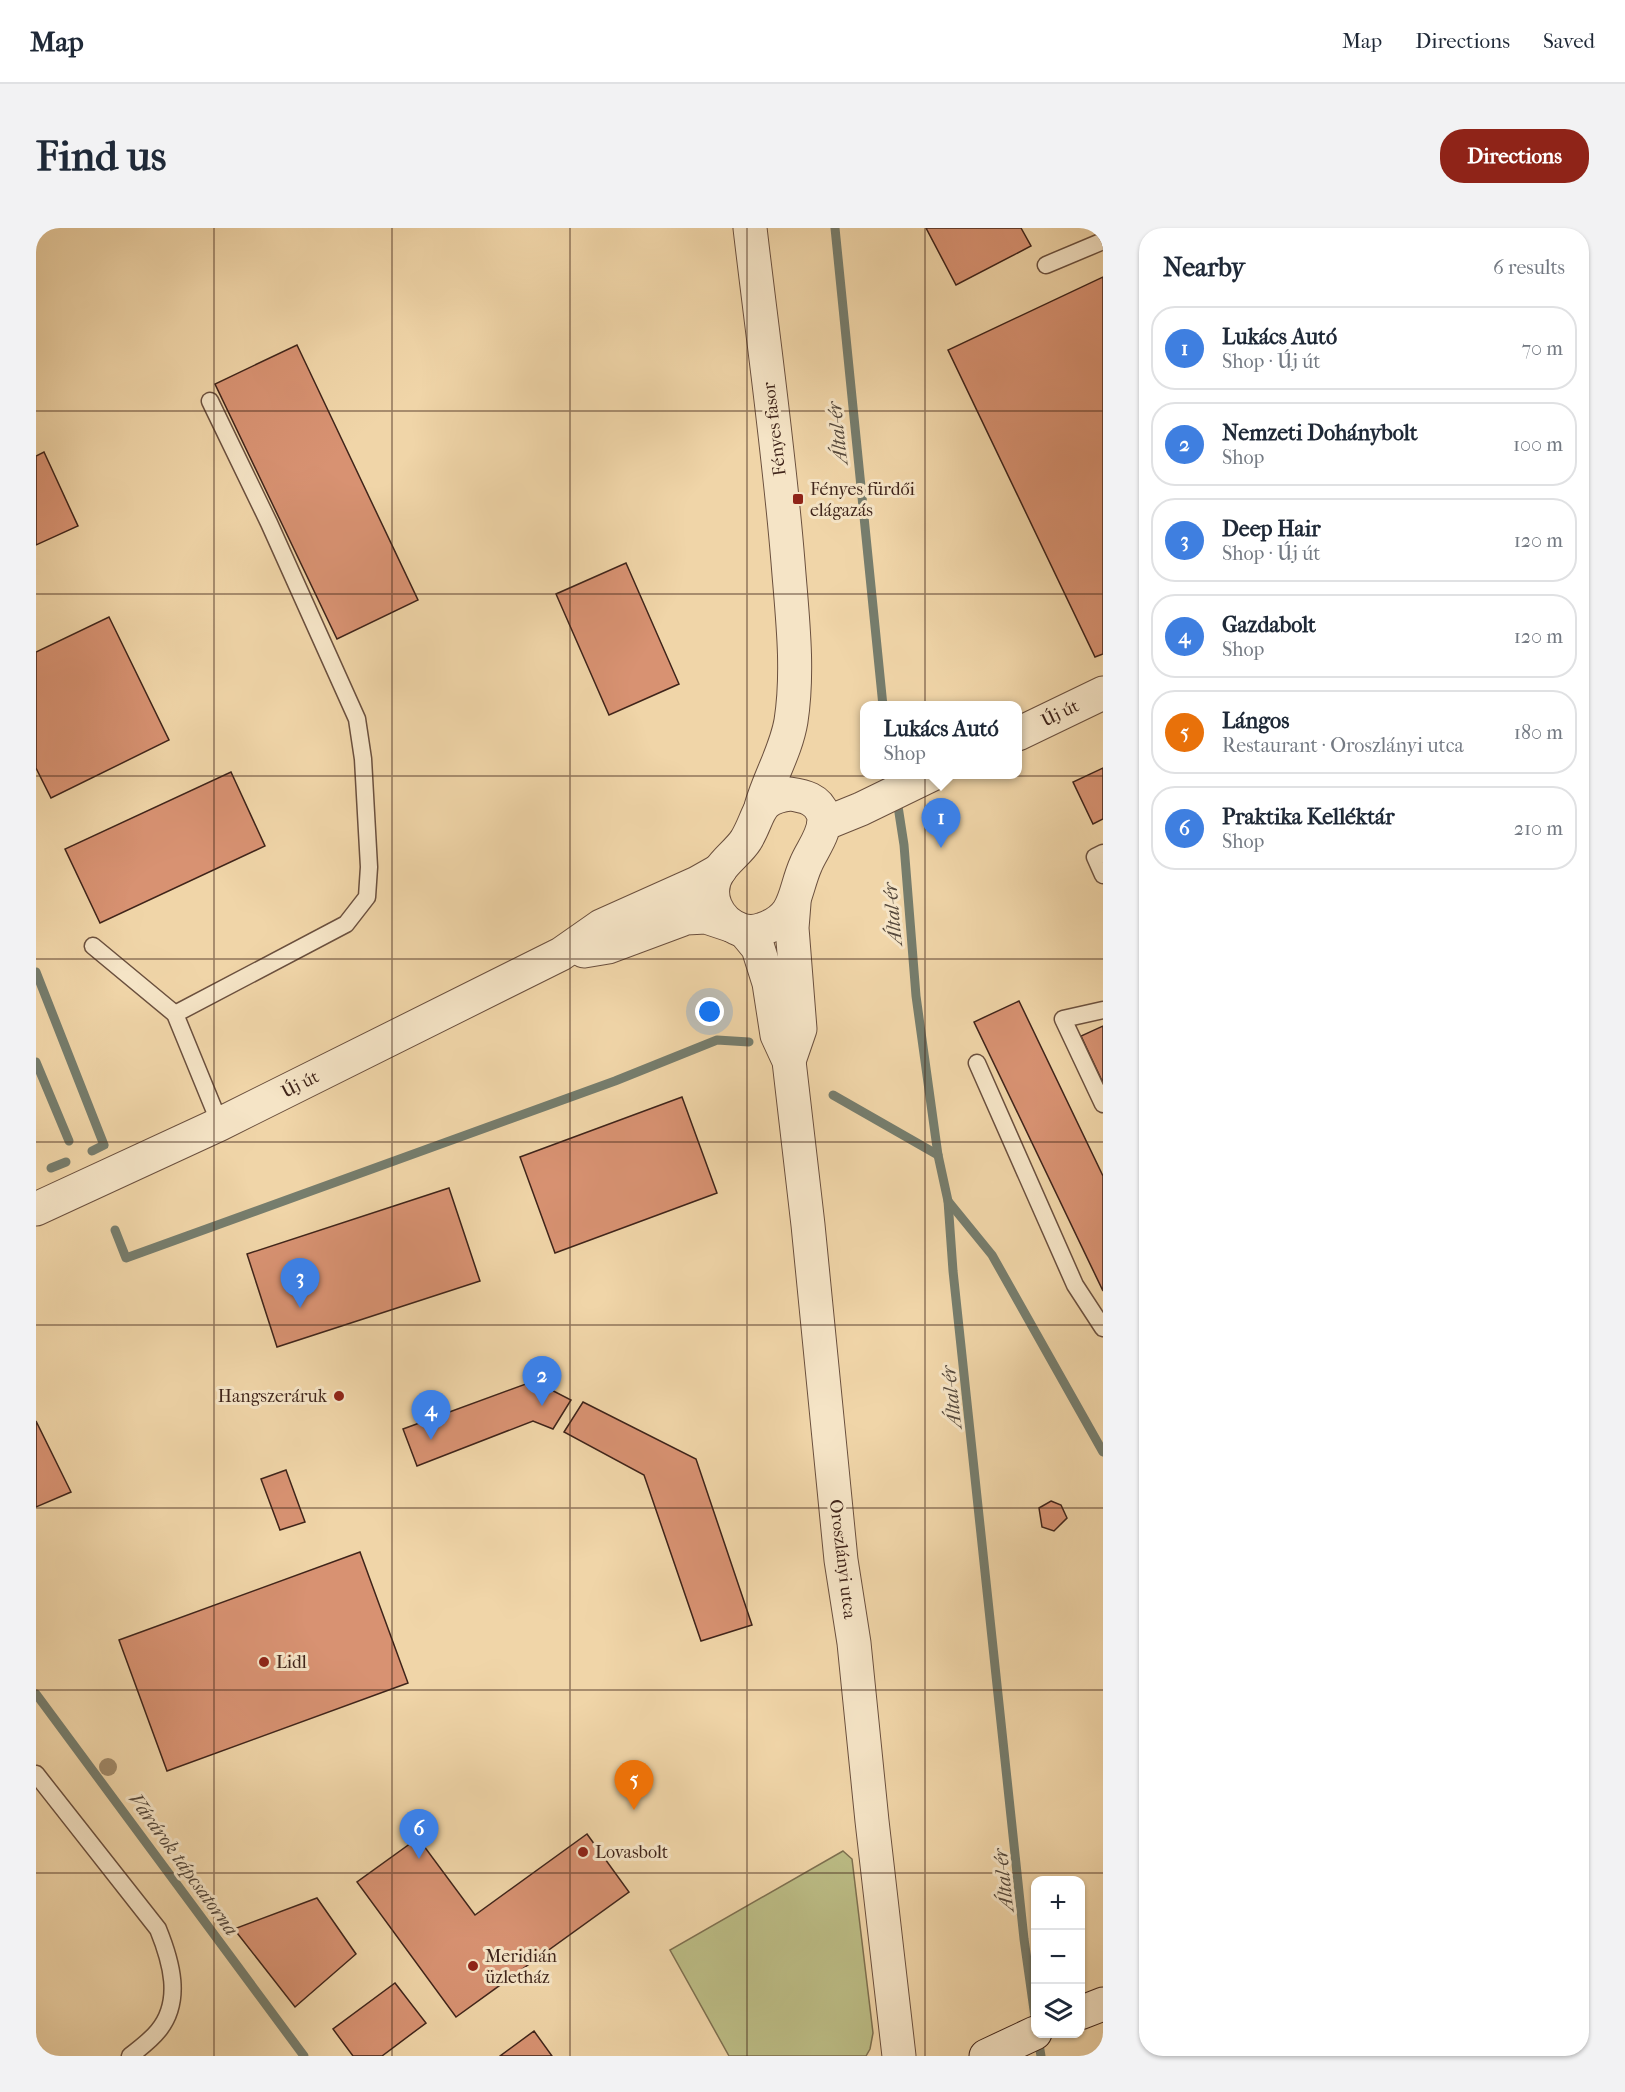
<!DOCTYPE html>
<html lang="en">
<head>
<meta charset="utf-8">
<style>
	:root { --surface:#fff; --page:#f2f2f3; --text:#1f2937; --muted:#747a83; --line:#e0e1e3; --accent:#8f2418 }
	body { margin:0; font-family:"IM FELL French Canon",serif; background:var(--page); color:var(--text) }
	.controls { position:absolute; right:18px; bottom:18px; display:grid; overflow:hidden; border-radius:12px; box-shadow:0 2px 4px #0004 }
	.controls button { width:54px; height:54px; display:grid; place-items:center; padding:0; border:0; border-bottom:2px solid var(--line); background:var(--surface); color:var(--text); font:30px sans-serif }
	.you { position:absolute; left:674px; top:784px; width:21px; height:21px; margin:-15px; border:4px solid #fff; border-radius:50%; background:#1a73e8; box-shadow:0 0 0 9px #1a73e833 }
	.badge { display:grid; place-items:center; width:39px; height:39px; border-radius:50%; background:var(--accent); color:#fff; font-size:20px; font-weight:700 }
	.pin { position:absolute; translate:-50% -50px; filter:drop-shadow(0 2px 3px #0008) }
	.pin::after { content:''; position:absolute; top:32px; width:21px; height:18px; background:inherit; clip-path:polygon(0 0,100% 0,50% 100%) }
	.popup { position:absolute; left:824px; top:473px; width:162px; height:78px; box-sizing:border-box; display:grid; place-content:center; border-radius:12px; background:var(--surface); filter:drop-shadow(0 2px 4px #0005); font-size:20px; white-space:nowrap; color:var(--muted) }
	.popup b { font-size:22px; color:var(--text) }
	.popup::after { content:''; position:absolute; left:50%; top:100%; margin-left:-12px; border:12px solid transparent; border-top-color:var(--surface) }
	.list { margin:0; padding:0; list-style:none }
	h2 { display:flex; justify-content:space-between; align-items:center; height:78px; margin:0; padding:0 24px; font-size:26px }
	h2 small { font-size:20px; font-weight:400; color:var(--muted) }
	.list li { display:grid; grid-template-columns:39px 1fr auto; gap:18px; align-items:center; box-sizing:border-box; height:84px; margin:0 12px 12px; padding:0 12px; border:2px solid var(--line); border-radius:24px }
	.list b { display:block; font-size:22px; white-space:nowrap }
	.list p { margin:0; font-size:20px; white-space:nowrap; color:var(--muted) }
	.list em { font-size:20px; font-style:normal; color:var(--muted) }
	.icon { flex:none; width:33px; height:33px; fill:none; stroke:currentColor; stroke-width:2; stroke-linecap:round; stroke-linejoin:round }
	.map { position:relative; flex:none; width:1067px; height:1828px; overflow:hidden; border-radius:24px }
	header { display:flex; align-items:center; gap:36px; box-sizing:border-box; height:84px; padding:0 30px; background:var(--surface); border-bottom:2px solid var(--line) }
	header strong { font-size:28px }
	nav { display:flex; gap:33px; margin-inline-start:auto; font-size:21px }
	.intro { display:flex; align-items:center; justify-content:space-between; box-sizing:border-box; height:144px; padding:0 36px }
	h1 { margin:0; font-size:42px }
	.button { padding:15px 27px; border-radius:24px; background:var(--accent); color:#fff; font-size:21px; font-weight:700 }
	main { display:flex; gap:36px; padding:0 36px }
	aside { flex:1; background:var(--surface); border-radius:24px; box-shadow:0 2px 4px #0004 }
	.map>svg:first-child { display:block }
</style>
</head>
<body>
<header>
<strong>Map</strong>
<nav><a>Map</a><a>Directions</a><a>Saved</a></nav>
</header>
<div class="intro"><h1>Find us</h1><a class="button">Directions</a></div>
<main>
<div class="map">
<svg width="1067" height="1828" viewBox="0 0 1067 1828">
	<rect width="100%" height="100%" fill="#f0d5a8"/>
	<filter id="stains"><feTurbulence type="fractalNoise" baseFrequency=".00333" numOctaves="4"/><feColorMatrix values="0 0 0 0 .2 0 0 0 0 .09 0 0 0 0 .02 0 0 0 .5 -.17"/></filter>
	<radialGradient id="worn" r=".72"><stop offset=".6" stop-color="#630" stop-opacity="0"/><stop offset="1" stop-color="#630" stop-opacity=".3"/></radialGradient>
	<polygon fill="#bcbd86" stroke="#7e7050" stroke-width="1.5" points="807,1623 816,1631 837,1805 834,1821 830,1828 693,1828 634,1722"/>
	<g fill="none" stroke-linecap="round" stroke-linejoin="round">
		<g stroke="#767d6d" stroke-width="9">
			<polyline points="799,0 847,478"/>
			<polyline points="857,546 868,617 880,768 902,927 912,973 917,1043 988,1711 999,1789"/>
			<polyline points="0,744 68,917 56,923"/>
			<polyline points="0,834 33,913"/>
			<polyline points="797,867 902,927"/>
			<polyline points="15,940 30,934"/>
			<polyline points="912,973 956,1027 1067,1224"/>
			<polyline points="79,1002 90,1030 579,853 681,812 713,814"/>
			<polyline points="0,1466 268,1828"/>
			<polyline points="1002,1810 1005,1828"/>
		</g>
	</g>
	<g fill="#d89272" stroke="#3f241a" stroke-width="1.5">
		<polygon points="890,0 985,0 995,18 920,57"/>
		<polygon points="1067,49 1067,426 1059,429 912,122"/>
		<polygon points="261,117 382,372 301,411 179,156"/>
		<polygon points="8,224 42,298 0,317 0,228"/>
		<polygon points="590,335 643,456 573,487 520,366"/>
		<polygon points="73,389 133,512 15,570 0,540 0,424"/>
		<polygon points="1067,540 1067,591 1057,596 1037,554"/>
		<polygon points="195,544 229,618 64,695 29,621"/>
		<polygon points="983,773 1067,948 1067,1063 938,794"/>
		<polygon points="1067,798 1067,855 1045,808"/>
		<polygon points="646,869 681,965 519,1025 484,929"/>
		<polygon points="413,960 444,1053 241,1119 211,1026"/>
		<polygon points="498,1153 535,1172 517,1201 497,1193 381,1238 367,1201"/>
		<polygon points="547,1174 660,1231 716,1397 665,1413 608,1247 528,1204"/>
		<polygon points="0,1193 35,1264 0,1279"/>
		<polygon points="250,1242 269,1294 244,1302 225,1251"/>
		<polygon points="1015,1273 1025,1277 1031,1290 1018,1303 1006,1299 1003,1280"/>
		<polygon points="324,1324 372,1455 131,1543 83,1412"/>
		<polygon points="551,1606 593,1664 420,1789 321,1654 382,1610 439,1687"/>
		<polygon points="281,1670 320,1726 259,1779 198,1701"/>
		<polygon points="359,1755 390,1795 346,1828 317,1828 297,1801"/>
		<polygon points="498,1803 516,1828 464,1828"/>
	</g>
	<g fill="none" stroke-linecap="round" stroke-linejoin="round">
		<defs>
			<g id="service">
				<polyline points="1010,37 1067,13"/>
				<polyline points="1067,625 1059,629 1067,647"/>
				<polyline points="57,718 139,786 184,896"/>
				<polyline points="1067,782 1027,791 1067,876"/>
				<polyline points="139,786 310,696 331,669 333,639 327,531 321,491 233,295 174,173"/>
				<polyline points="941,835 1039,1057 1067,1100"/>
				<path d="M0,1546L122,1701C135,1733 147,1773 122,1803C114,1813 104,1820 94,1828"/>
			</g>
			<g id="minor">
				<path d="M714,0C727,111 743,223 752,334C756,386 763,441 755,493C750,523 733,550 725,579"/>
				<polyline points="982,506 1067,465"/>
				<path d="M754,566C768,568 782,571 787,586C792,603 776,621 770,636C757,665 762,689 727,701C720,704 712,704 705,702C681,693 668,666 683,643C691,631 703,623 710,612C725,587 720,570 754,566Z"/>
				<polyline points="788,596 825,581 897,546"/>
				<polyline points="708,703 722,720 733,755 741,807 753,833 772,997 805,1332 818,1415 836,1593 863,1828"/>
				<polyline points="548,723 572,719 650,690 670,689 694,697"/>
				<polyline points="753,833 764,801 756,700 758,675"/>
				<polyline points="0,981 184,896 525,726 565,698 661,655 684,642"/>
			</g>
			<g id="secondary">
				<polyline points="1044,1785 1067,1776"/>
				<polyline points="950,1828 999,1805"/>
			</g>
		</defs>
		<use href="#service" stroke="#6b503e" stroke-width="19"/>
		<use href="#minor" stroke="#6b503e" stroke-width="35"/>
		<use href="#secondary" stroke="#3f241a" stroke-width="35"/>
		<use href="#service" stroke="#f5e4c6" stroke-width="16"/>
		<use href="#minor" stroke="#f5e4c6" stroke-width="33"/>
		<use href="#secondary" stroke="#f5e4c6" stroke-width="33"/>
	</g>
	<circle fill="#a08969" cx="72" cy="1539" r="9"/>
	<path fill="none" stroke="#3f241a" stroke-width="1.5" stroke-opacity="0.55" d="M178,0V1828M356,0V1828M534,0V1828M711,0V1828M889,0V1828M0,183H1067M0,366H1067M0,548H1067M0,731H1067M0,914H1067M0,1097H1067M0,1280H1067M0,1462H1067M0,1645H1067"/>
	<g fill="#8f2418" stroke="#f5e4c6" stroke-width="2">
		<rect x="756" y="265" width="12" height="12" rx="3"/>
		<circle cx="303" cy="1168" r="6"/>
		<circle cx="228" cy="1434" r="6"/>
		<circle cx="547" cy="1624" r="6"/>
		<circle cx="437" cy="1738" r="6"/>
	</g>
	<g text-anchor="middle" stroke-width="6" stroke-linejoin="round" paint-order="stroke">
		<g font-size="18" fill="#3f241a" stroke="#f5e4c6">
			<text transform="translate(738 201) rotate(-97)" y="6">Fényes fasor</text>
			<text transform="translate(1024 485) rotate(-26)" y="6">Új út</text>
			<text transform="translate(264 856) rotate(-27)" y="6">Új út</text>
			<text transform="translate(807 1331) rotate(83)" y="6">Oroszlányi utca</text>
		</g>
		<g font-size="18" fill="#3f241a" stroke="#f5e4c6" text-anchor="start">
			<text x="774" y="267">Fényes fürdői<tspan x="774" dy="21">elágazás</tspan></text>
			<text x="291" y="1174" text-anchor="end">Hangszeráruk</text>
			<text x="240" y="1440">Lidl</text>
			<text x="559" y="1630">Lovasbolt</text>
			<text x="449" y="1734">Meridián<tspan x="449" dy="21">üzletház</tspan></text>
		</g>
		<g font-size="20" font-style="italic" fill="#56493c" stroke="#f5e4c6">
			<text transform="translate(801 205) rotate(-96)" y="7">Által-ér</text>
			<text transform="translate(856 686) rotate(-95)" y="7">Által-ér</text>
			<text transform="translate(915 1169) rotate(-96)" y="7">Által-ér</text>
			<text transform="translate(148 1636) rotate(54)" y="7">Várárok tápcsatorna</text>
			<text transform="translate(967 1652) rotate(-96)" y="7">Által-ér</text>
		</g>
	</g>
	<rect width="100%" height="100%" filter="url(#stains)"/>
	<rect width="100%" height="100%" fill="url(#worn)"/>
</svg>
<div class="controls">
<button>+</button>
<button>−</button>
<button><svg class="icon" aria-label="layers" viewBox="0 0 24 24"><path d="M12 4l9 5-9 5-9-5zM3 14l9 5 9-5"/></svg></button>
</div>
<div class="you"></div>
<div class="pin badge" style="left:905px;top:620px;background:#3f7fe0">1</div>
<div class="popup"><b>Lukács Autó</b>Shop</div>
<div class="pin badge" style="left:506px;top:1178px;background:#3f7fe0">2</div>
<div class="pin badge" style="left:264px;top:1080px;background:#3f7fe0">3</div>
<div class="pin badge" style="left:395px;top:1212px;background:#3f7fe0">4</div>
<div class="pin badge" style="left:598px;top:1582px;background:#e8710a">5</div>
<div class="pin badge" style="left:383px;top:1631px;background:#3f7fe0">6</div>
</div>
<aside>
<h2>Nearby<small>6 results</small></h2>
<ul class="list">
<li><span class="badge" style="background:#3f7fe0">1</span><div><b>Lukács Autó</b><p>Shop · Új út</p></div><em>70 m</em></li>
<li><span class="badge" style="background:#3f7fe0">2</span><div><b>Nemzeti Dohánybolt</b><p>Shop</p></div><em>100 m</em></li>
<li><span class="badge" style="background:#3f7fe0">3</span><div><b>Deep Hair</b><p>Shop · Új út</p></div><em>120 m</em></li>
<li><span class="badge" style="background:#3f7fe0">4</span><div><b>Gazdabolt</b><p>Shop</p></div><em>120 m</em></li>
<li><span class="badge" style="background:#e8710a">5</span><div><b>Lángos</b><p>Restaurant · Oroszlányi utca</p></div><em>180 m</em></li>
<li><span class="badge" style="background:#3f7fe0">6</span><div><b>Praktika Kelléktár</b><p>Shop</p></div><em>210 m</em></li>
</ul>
</aside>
</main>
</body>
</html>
